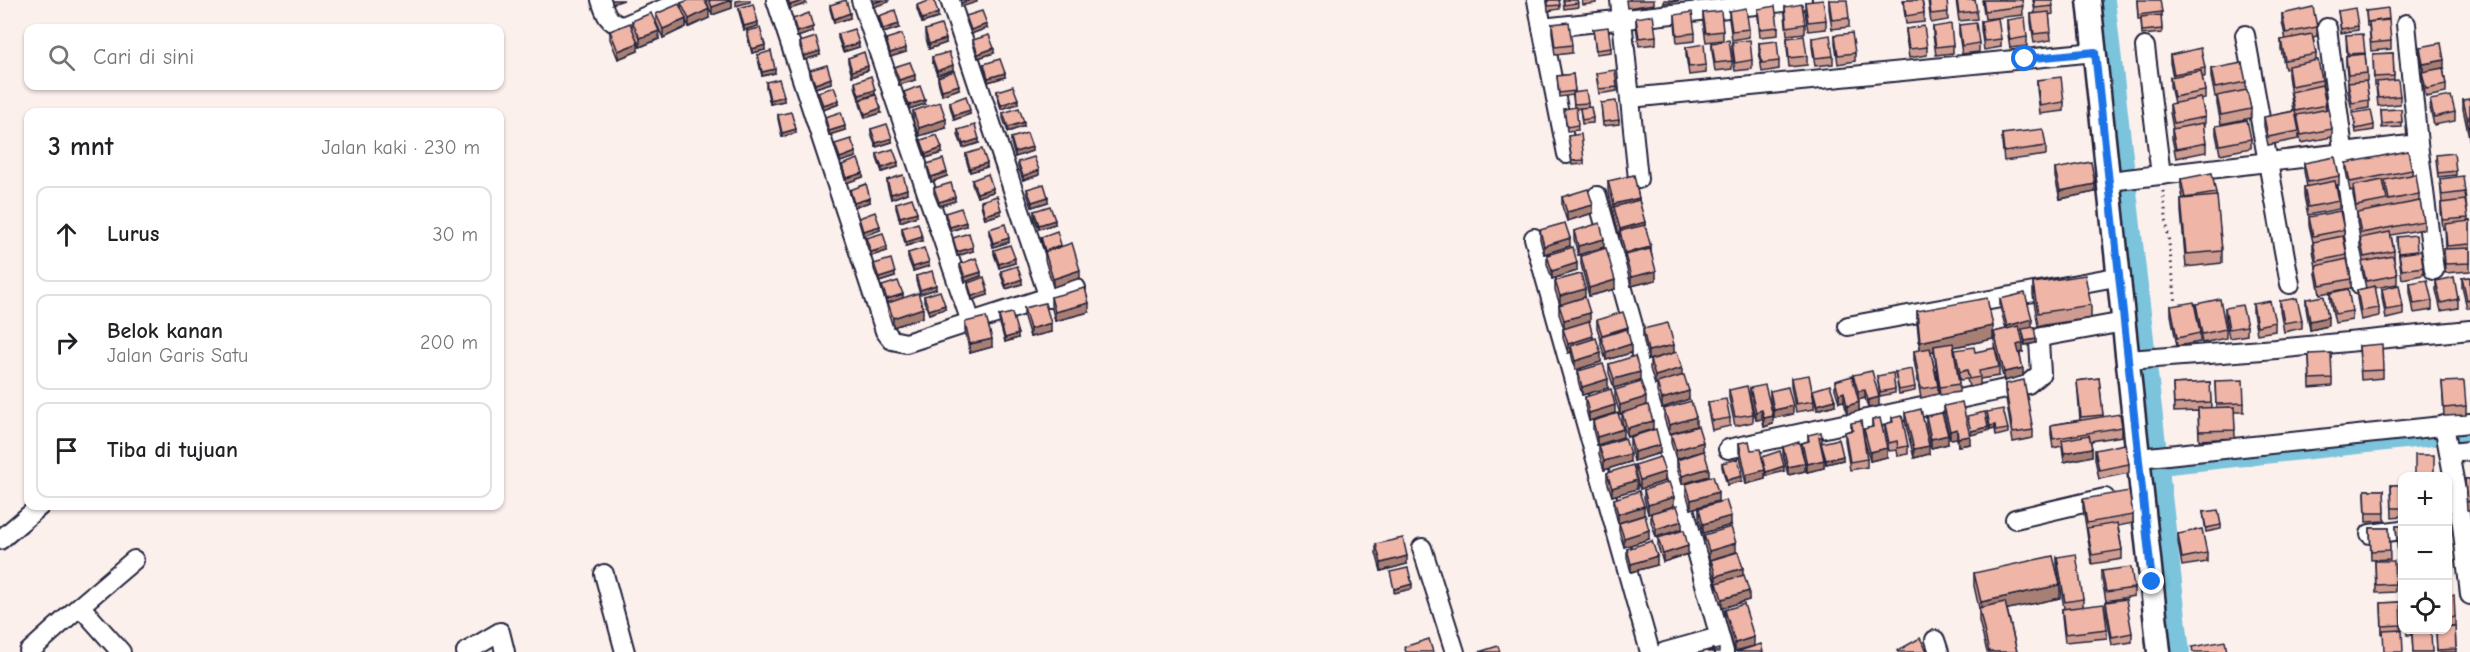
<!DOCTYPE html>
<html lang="id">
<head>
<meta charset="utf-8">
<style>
	:root { --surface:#fff; --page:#f2f2f2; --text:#202124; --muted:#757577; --line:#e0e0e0 }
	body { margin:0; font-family:"Comic Neue",sans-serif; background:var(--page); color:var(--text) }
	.controls { position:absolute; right:18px; bottom:18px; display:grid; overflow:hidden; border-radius:12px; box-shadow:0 2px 4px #0004 }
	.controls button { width:54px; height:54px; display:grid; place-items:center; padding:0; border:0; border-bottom:2px solid var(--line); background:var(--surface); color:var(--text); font:30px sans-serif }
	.stop { position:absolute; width:18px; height:18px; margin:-14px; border:4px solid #1a73e8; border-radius:50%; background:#fff }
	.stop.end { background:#1a73e8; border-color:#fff; box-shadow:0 2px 6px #0008 }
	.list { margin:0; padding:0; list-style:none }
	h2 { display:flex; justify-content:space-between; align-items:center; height:78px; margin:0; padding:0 24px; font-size:26px }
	h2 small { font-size:20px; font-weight:400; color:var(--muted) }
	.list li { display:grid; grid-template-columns:39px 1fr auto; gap:18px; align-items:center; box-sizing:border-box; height:96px; margin:0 12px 12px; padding:0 12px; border:2px solid var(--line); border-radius:12px }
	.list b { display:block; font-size:22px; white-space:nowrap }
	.list p { margin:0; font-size:20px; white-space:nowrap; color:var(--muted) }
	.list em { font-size:20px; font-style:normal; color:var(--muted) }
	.icon { flex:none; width:33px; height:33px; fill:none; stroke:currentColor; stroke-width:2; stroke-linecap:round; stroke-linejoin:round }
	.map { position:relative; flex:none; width:2470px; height:652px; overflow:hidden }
	.search { position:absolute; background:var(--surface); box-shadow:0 2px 4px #0004; left:24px; top:24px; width:480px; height:66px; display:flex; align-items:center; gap:15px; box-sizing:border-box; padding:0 21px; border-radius:12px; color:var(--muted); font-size:22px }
	.panel { position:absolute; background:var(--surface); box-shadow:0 2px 4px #0004; left:24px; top:108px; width:480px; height:402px; border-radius:12px }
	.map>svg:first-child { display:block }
</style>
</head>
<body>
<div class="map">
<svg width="2470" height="652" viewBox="0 0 2470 652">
	<rect width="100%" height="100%" fill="#fcf0ed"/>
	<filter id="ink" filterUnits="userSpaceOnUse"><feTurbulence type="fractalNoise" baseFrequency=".0167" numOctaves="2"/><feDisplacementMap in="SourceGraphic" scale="12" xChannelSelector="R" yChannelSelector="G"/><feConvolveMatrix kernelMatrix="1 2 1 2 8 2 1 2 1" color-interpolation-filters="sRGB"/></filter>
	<g filter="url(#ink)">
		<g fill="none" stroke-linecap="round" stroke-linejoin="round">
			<g stroke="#7cc3dc" stroke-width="18">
				<polyline points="2106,0 2181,652"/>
				<polyline points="2160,466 2470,433"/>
			</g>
			<defs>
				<g id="minor">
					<path d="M601,0C605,13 608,23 623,26L684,0"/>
					<polyline points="776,0 885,331 892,340 906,343 1076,288"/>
					<polyline points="861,0 971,322"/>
					<polyline points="950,0 1049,298"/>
					<polyline points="1537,0 1542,28 1802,0"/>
					<polyline points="1620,0 1638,179"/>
					<polyline points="1542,28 1567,154"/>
					<polyline points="2327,28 2361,286"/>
					<polyline points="2245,35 2290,284"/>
					<polyline points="2145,47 2161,175"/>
					<polyline points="1630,98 2095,52"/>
					<polyline points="2418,144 2434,270"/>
					<polyline points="2110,181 2418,144 2406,24"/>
					<polyline points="1597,196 1724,652"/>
					<polyline points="1534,238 1650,652"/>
					<polyline points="1848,326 2121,276"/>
					<polyline points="2128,360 2276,349 2470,330"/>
					<polyline points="2444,425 2462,524 2470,595"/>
					<polyline points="1728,449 2028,384 2041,373 2039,342 2041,337 2124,322"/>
					<polyline points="2450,453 2470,451"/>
					<polyline points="2139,458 2470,423"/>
					<polyline points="2015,519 2105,498"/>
					<polyline points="2370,534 2402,530"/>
					<polyline points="0,540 40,506"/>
					<polyline points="1422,548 1455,652"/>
					<polyline points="604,574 625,652"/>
					<polyline points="80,606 134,560"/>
					<polyline points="1935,640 1939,652"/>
					<polyline points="29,652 80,606 121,652"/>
					<polyline points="466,652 500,632 505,652"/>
					<polyline points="1665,652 1719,637"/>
				</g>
				<polyline id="tertiary" points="2089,0 2159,652"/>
			</defs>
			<use href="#minor" stroke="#22223b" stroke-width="22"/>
			<use href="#tertiary" stroke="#22223b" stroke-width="27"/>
			<polyline stroke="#22223b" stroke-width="3" stroke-dasharray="1.5 4.5" stroke-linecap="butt" points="2163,191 2176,304"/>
			<use href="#minor" stroke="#fff" stroke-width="18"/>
			<use href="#tertiary" stroke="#fff" stroke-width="22"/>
		</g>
		<g fill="#ce9c90" stroke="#22223b" stroke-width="1.5">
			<polygon points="706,0 732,0 732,8 712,15"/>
			<polygon points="1547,0 1559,0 1560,9 1548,11"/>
			<polygon points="1563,0 1577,0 1578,7 1564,9"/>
			<polygon points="1582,0 1596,0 1596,3 1583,5"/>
			<polygon points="1626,0 1654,0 1654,4 1627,8"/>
			<polygon points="1664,0 1683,0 1664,3"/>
			<polygon points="1829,0 1849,18 1849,27 1832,29 1829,9"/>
			<polygon points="1903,0 1922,0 1924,13 1924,22 1906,24"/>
			<polygon points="1928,0 1947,0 1948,20 1931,23"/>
			<polygon points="1956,0 1975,0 1977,19 1959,21"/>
			<polygon points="1982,0 2022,0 2023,15 1985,19"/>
			<polygon points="2033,0 2052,0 2053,14 2049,15 2051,40 2034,43 2031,22 2031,14 2035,13"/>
			<polygon points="2137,0 2162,12 2162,17 2161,17 2162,33 2142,35 2141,19 2138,19"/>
			<polygon points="1805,2 1826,20 1826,29 1808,31 1805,11"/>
			<polygon points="681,3 709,18 689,27 686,20 686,27 663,38 656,22 656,14 681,10"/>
			<polygon points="830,5 850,18 834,23 830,9"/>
			<polygon points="917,5 938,18 922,23 917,9"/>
			<polygon points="1785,7 1805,24 1805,33 1787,35 1785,15"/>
			<polygon points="739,8 758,26 744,30 739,12"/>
			<polygon points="1758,9 1778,27 1778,35 1760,37 1758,17"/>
			<polygon points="1729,11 1749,29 1749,37 1732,40 1729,19"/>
			<polygon points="2338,11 2358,26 2358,30 2341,33"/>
			<polygon points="2366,11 2391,41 2391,49 2371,51 2369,26 2367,26"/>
			<polygon points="1703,13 1723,31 1723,40 1706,42 1703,22"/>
			<polygon points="2282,14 2317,27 2317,36 2313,37 2316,54 2316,61 2322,80 2326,109 2332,129 2332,137 2301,143 2299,133 2299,139 2268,145 2264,126 2264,117 2293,111 2288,75 2288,68 2285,69 2281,49 2281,40 2286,40 2282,22"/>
			<polygon points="1675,15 1695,33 1695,41 1677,43 1675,23"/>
			<polygon points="879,16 899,28 883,33 879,20"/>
			<polygon points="966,16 987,28 971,34 966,20"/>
			<polygon points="1636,18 1656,36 1656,44 1639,46 1636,26"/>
			<polygon points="793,19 813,32 797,37 793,23"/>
			<polygon points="2007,20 2027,37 2027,46 2010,48 2007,28"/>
			<polygon points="632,21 659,39 640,47 632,29"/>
			<polygon points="1981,21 2001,39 2001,47 1984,50 1981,29"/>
			<polygon points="1552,24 1572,45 1572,53 1555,55 1552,32"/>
			<polygon points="1959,25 1979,43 1979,52 1962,54 1959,34"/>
			<polygon points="1933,27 1953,45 1953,53 1936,55 1933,35"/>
			<polygon points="1593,29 1611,48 1611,52 1596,54"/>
			<polygon points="1906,29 1927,47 1927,55 1909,58 1906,37"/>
			<polygon points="925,30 946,43 929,49 925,35"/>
			<polygon points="610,31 638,51 618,59 610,39"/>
			<polygon points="747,31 765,50 752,53 747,36"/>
			<polygon points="838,34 859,47 843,52 838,38"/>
			<polygon points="1835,35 1855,53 1855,61 1838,64 1835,43"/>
			<polygon points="2346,35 2365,53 2367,73 2367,81 2366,82 2369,100 2369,108 2352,111 2348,92 2348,83 2346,65 2346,56 2347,56"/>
			<polygon points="1787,38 1807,56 1807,65 1789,67 1787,47"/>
			<polygon points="1812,38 1833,56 1833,64 1815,66 1812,46"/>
			<polygon points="886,39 906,52 890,57 886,43"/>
			<polygon points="973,40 994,53 978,58 973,44"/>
			<polygon points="800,42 820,55 804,60 800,47"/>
			<polygon points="1732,42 1752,60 1752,69 1735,71 1732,51"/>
			<polygon points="1712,43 1732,61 1732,69 1715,71 1712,51"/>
			<polygon points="1759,43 1779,61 1779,69 1762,72 1759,51"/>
			<polygon points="1686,47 1706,65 1706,73 1689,75 1686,55"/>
			<polygon points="2420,47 2444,68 2443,68 2446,85 2446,93 2426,97 2422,80 2423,72 2420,56"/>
			<polygon points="2393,53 2394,80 2400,96 2400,104 2378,106 2376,86 2374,86 2373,54"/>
			<polygon points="758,55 775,73 762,76 758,59"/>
			<polygon points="2170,55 2205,68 2205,77 2202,77 2205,91 2205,99 2201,100 2205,117 2205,126 2203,126 2206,143 2206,152 2176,158 2172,138 2172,129 2173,129 2170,112 2170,104 2174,103 2170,86 2170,77 2173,77 2170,63"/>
			<polygon points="932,57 953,70 937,75 932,61"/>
			<polygon points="848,58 868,70 852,76 848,62"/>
			<polygon points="984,64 1005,77 988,82 984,69"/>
			<polygon points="894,67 915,80 899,85 894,71"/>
			<polygon points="2211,69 2246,82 2246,90 2251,109 2251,118 2221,124 2217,104 2217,97 2215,97 2211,77"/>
			<polygon points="810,70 831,83 815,88 810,74"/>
			<polygon points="1596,73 1617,87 1617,91 1599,94"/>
			<polygon points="1573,74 1575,92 1588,103 1588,107 1593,118 1593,123 1582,124 1580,108 1576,109 1578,130 1567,131 1564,109 1574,108 1573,95 1559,97 1557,76"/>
			<polygon points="938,77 959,89 942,95 938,81"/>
			<polygon points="2037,80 2064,102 2064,111 2040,114 2037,88"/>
			<polygon points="766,82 784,101 770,104 766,87"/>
			<polygon points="855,82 875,94 859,100 855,86"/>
			<polygon points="997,91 1018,104 1001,109 997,95"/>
			<polygon points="818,92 839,104 823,110 818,96"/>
			<polygon points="904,92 925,104 909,109 904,96"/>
			<polygon points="2470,99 2470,142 2463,109 2463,100"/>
			<polygon points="860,100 881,113 865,118 860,104"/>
			<polygon points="2430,100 2455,112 2455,121 2434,125 2430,108"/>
			<polygon points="950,102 970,114 954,120 950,106"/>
			<polygon points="1601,103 1619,120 1619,124 1603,126"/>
			<polygon points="2401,109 2402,127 2382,128 2381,110"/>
			<polygon points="913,111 946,128 919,136 913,120"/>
			<polygon points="1003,113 1024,126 1008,132 1003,118"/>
			<polygon points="2353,113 2374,125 2374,130 2356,133"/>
			<polygon points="778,115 796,133 782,137 778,119"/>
			<polygon points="825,117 845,130 829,135 825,122"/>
			<polygon points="2216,126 2251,139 2251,148 2220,154 2216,134"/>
			<polygon points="871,129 892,142 876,147 871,134"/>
			<polygon points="958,130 979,143 963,148 958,135"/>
			<polygon points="2002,134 2046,146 2046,155 2004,161 2002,143"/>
			<polygon points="1568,136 1584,160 1584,164 1572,165"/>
			<polygon points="1011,138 1032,151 1015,157 1011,143"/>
			<polygon points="921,140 942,153 926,158 921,144"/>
			<polygon points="835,144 856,157 840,162 835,148"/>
			<polygon points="877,154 898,167 882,172 877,158"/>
			<polygon points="966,154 987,167 970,172 966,159"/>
			<polygon points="2436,159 2456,171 2456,175 2438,177"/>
			<polygon points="1018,162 1039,175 1023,180 1018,166"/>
			<polygon points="2304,163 2339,176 2339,185 2336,185 2339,201 2339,209 2308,215 2304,196 2304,187 2307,187 2304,171"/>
			<polygon points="2346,163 2412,170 2412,175 2419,194 2419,201 2424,221 2424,229 2391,235 2394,251 2394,260 2397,275 2397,284 2375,288 2379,308 2379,316 2361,320 2357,298 2357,290 2366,288 2362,270 2363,261 2360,246 2360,238 2357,222 2357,214 2353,195 2353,190 2350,191 2346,171"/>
			<polygon points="927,164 947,176 931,182 927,168"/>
			<polygon points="842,165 863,177 846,183 842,169"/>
			<polygon points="2055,169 2095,192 2060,199 2055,177"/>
			<polygon points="2181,179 2216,193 2222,251 2222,263 2186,267 2181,211 2181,199 2183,199 2181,188"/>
			<polygon points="2440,179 2465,192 2468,221 2470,221 2470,271 2445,273 2444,249 2446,249 2445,228 2443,229 2441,211 2441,203 2442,203"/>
			<polygon points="887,180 907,193 891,199 887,185"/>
			<polygon points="972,180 993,192 977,197 972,184"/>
			<polygon points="1608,181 1639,200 1651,251 1656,280 1631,286 1608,190"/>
			<polygon points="934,188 955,201 939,206 934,193"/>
			<polygon points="1027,189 1048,202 1032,207 1027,193"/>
			<polygon points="850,190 870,202 854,207 850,194"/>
			<polygon points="1562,197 1593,213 1567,221 1562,206"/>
			<polygon points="981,201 1001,214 985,219 981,205"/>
			<polygon points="896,203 917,216 900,222 896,208"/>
			<polygon points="1034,211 1055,224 1039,229 1034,216"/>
			<polygon points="945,213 966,226 950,231 945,217"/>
			<polygon points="2309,217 2344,230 2344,239 2351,279 2351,288 2320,294 2316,274 2316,267 2313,250 2313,242 2309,225"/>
			<polygon points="859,218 880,230 863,236 859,222"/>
			<polygon points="902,228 922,241 906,246 902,233"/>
			<polygon points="989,229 1009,242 993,247 989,234"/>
			<polygon points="1540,230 1570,246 1544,254 1540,239"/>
			<polygon points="1574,231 1604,247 1578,255 1574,239"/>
			<polygon points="1041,237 1061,246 1080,278 1053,287 1045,260 1045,253 1041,241"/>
			<polygon points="866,238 887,251 871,256 866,243"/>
			<polygon points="953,238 973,251 957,256 953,242"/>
			<polygon points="2397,242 2417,251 2423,267 2423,275 2402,279"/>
			<polygon points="994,250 1015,263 999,268 994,254"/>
			<polygon points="908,253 929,266 913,271 908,258"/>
			<polygon points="1547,255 1577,271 1552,279 1547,264"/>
			<polygon points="1581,256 1615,289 1589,296 1581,264"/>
			<polygon points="874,264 895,277 879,282 874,269"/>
			<polygon points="960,264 981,276 965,282 960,268"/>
			<polygon points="1001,271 1022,284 1006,289 1001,275"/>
			<polygon points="1581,274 1560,305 1555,290 1555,281"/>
			<polygon points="916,276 936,289 920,294 916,281"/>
			<polygon points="2470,277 2470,308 2467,308 2462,287 2462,278"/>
			<polygon points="2436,281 2458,299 2458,308 2441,311 2436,290"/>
			<polygon points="968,283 988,295 972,300 968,287"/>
			<polygon points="2033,283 2091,305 2091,318 2038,326 2033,295"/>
			<polygon points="2410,283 2432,301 2432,310 2414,313 2410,292"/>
			<polygon points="882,286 903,298 923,317 893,327 888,312 888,303 887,304 882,290"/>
			<polygon points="2382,289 2403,307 2403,315 2386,319 2382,297"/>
			<polygon points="2330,293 2352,311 2352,320 2335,323 2330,301"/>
			<polygon points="924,296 945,309 929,314 924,301"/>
			<polygon points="1051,297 1089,312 1055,321 1051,305"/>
			<polygon points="2000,299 2032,327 2036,343 2025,345 2022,330 2020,331 2023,352 2020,353 2023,376 2004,381 1994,341 1994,332 2006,329 2000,307"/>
			<polygon points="2306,299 2328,326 2310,330 2306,308"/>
			<polygon points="2280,301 2302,320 2302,328 2284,332 2280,310"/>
			<polygon points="2196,304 2226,329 2226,338 2202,343 2196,312"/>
			<polygon points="2253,304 2275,322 2275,331 2257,334 2253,313"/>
			<polygon points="1559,305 1590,321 1589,322 1593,339 1601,362 1575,370 1571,352 1568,353 1563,338 1563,329 1564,329 1559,314"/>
			<polygon points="2171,306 2200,333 2200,342 2177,346 2171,315"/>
			<polygon points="1024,308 1051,332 1030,337 1024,317"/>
			<polygon points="2225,308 2247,326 2247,335 2229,338 2225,316"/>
			<polygon points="1917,311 1993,339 1954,347 1959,384 1959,392 1940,395 1934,351 1931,352 1938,386 1938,394 1921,398 1914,360 1914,351 1920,350 1917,323"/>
			<polygon points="999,316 1018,338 1005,342 999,320"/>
			<polygon points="1597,320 1628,333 1631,353 1606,360 1601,345 1601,340 1597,328"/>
			<polygon points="965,322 992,347 970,353 965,331"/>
			<polygon points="1643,329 1674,353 1682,376 1689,399 1662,408 1657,392 1657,384 1655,385 1650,369 1650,360 1665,356 1648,360 1643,337"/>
			<polygon points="2359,346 2383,370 2383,378 2361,380"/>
			<polygon points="1955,350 1975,352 1999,367 1999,376 1980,379 1980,385 1969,387 1967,379 1960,380 1955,358"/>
			<polygon points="2309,354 2332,378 2332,386 2310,388"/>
			<polygon points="1609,364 1640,380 1614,388 1609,373"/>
			<polygon points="1578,371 1608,388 1582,395 1578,380"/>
			<polygon points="1895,372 1915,387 1915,391 1899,394"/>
			<polygon points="1853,375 1879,406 1868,408 1865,398 1858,400 1859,411 1847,414 1844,401 1839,402 1835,389 1835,381 1853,382"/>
			<polygon points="1877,376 1895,389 1895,393 1880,396"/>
			<polygon points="1791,378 1814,401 1814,409 1796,412 1791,387"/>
			<polygon points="2099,378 2103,417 2122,427 2122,436 2091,441 2092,456 2064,462 2062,446 2053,448 2051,434 2051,425 2080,420 2077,381"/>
			<polygon points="2215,381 2244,403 2244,412 2234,412 2235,438 2199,440 2198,411 2174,412 2173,384 2210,382 2211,408 2216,408"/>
			<polygon points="2442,382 2466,406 2466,415 2444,416"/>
			<polygon points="2005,384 2033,430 2033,438 2013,442 2005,392"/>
			<polygon points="1750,388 1773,424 1764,427 1762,419 1756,420 1750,397"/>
			<polygon points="1615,390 1646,406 1653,429 1627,437 1622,422 1622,413 1637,409 1620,414 1615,398"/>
			<polygon points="1729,390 1753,414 1753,422 1735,426 1729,398"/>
			<polygon points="1813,390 1835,405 1817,410 1813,394"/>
			<polygon points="1770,391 1793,414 1774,418 1770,399"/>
			<polygon points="1585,397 1615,413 1589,421 1585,406"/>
			<polygon points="1708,402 1730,418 1730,426 1712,430 1708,411"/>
			<polygon points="1944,406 1970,444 1958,446 1957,438 1950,439 1944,414"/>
			<polygon points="1664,409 1696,426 1669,434 1664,418"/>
			<polygon points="1987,412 2008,429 2008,433 1996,436 1995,429 1990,430"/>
			<polygon points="1905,413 1929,454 1914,458 1905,421"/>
			<polygon points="1926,416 1948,444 1931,448 1926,425"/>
			<polygon points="1892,418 1908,446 1908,454 1898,456 1897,450 1889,451 1885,432 1885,424 1892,422"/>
			<polygon points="1872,420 1887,457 1870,461 1864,438 1864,429 1872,427"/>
			<polygon points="1593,421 1623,437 1597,445 1593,430"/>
			<polygon points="1851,423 1867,459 1867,467 1850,470 1845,440 1845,432 1851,430"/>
			<polygon points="1671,434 1703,451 1676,459 1671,443"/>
			<polygon points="1808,435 1822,437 1822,443 1843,460 1826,464 1821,445 1821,446 1824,468 1807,472 1802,451 1802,443 1808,441"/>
			<polygon points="1630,437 1660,453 1634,461 1630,446"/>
			<polygon points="1739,443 1762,457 1784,471 1766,476 1765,475 1765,479 1746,484 1739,452"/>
			<polygon points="1599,446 1630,462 1604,470 1599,454"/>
			<polygon points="1783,447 1805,471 1788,475 1783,455"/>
			<polygon points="2095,450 2129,464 2129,473 2099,479 2095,459"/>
			<polygon points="1677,460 1709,476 1682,484 1677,468"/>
			<polygon points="1722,463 1742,481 1727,485 1722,467"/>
			<polygon points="1635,465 1665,481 1640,489 1637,481 1637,489 1612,496 1607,481 1607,473 1635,472"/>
			<polygon points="2465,479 2470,479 2470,510 2467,510"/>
			<polygon points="1686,484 1718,501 1691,509 1686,493"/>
			<polygon points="2391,485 2403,485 2403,516 2392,517"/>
			<polygon points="1644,490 1674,506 1648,514 1644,498"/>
			<polygon points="2365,490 2384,490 2385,521 2366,522"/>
			<polygon points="1614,499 1644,515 1618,523 1614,507"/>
			<polygon points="2083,499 2133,515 2133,523 2118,526 2122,550 2122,559 2092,564 2083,508"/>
			<polygon points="1699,508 1731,525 1703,533 1699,517"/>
			<polygon points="2203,512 2221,525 2221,529 2206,532"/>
			<polygon points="1651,513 1682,529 1656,537 1651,522"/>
			<polygon points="1619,523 1649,539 1624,547 1619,531"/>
			<polygon points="2396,526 2403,526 2403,558 2398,558"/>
			<polygon points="2370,528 2389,528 2390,559 2371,560"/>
			<polygon points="2178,534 2207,553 2207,562 2182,566 2178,542"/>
			<polygon points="1704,535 1736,552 1709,560 1704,544"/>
			<polygon points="1658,538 1688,554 1663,562 1658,547"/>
			<polygon points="1376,544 1407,564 1381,571 1376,553"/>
			<polygon points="1627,549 1657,565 1631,572 1627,557"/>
			<polygon points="2057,557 2083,599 2083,606 2107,629 2107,638 2065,642 2062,617 2062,609 2064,608 2057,565"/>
			<polygon points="1711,560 1743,576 1749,600 1722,608 1717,592 1717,584 1711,569"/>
			<rect x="2400" y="560" width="3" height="31"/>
			<polygon points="2375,561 2395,584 2395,592 2376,593"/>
			<polygon points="2102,571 2134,588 2134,596 2106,601 2102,580"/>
			<polygon points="1974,573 2060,598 2007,609 2017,652 1987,652 1979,621 1979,608 1974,586"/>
			<polygon points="2448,595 2455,617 2455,626 2448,626"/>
			<polygon points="2106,602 2132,633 2132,642 2112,645 2106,611"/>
			<polygon points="2400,602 2401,630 2382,634 2381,603"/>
			<polygon points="1725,610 1754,646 1735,651 1725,618"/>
			<polygon points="2455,626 2456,652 2437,652 2436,630"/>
			<polygon points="2407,630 2426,630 2432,652 2413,652 2412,635 2407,635"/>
		</g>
		<g fill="#a77f75" stroke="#22223b" stroke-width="1.5">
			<polygon points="612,0 624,0 612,4"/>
			<polygon points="732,0 732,8 712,15 712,7"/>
			<polygon points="741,0 750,0 750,2 736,6 736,1"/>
			<polygon points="805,0 806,0 806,4 790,9 790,5"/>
			<polygon points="883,0 889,0 889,2 873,7 873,3"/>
			<polygon points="970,0 977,0 977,2 961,7 961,3"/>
			<polygon points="709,9 709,18 689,27 689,19"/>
			<polygon points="850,13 850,18 834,23 834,19"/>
			<polygon points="938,13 938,18 922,23 922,19"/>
			<polygon points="686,19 686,27 663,38 663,29"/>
			<polygon points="758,22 758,26 744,30 744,26"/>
			<polygon points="899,24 899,28 883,33 883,29"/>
			<polygon points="987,24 987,28 971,34 971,30"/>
			<polygon points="813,27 813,32 797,37 797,32"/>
			<polygon points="659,31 659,39 640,47 640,38"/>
			<polygon points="946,39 946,43 929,49 929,44"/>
			<polygon points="638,43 638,51 618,59 618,51"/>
			<polygon points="859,43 859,47 843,52 843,48"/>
			<polygon points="765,45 765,50 752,53 752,49"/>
			<polygon points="906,48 906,52 890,57 890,53"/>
			<polygon points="994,48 994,53 978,58 978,54"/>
			<polygon points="820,51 820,55 804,60 804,56"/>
			<polygon points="2444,60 2444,68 2423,73 2423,64"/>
			<polygon points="953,65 953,70 937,75 937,71"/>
			<polygon points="868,66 868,70 852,76 852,71"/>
			<polygon points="775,69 775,73 762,76 762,72"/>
			<polygon points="1005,73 1005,77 988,82 988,78"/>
			<polygon points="915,75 915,80 899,85 899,80"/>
			<polygon points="831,78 831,83 815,88 815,84"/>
			<polygon points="959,85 959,89 942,95 942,90"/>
			<polygon points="875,90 875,94 859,100 859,95"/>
			<polygon points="784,96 784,101 770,104 770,100"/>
			<polygon points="1018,99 1018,104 1001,109 1001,105"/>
			<polygon points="839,100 839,104 823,110 823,105"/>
			<polygon points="925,100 925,104 909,109 909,105"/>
			<polygon points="881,108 881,113 865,118 865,114"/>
			<polygon points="970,110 970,114 954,120 954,115"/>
			<polygon points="946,119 946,128 919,136 919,128"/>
			<polygon points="1024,122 1024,126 1008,132 1008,127"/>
			<polygon points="845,126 845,130 829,135 829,131"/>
			<polygon points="796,129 796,133 782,137 782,133"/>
			<polygon points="892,138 892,142 876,147 876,143"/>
			<polygon points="979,139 979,143 963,148 963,144"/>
			<polygon points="1032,147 1032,151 1015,157 1015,152"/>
			<polygon points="942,148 942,153 926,158 926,154"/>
			<polygon points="856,152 856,157 840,162 840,158"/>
			<polygon points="898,162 898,167 882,172 882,168"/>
			<polygon points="987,163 987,167 970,172 970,168"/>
			<polygon points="1039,170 1039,175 1023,180 1023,176"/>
			<polygon points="947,172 947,176 931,182 931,177"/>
			<polygon points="863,173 863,177 846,183 846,178"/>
			<polygon points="2095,184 2095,192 2060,199 2060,191"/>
			<polygon points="993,188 993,192 977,197 977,193"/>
			<polygon points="907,189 907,193 891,199 891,194"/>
			<polygon points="955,197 955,201 939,206 939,202"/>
			<polygon points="1048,197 1048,202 1032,207 1032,202"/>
			<polygon points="870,198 870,202 854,207 854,203"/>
			<polygon points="1639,198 1639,206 1614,207 1614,204"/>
			<polygon points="1593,205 1593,213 1567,221 1567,212"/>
			<polygon points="1001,210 1001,214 985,219 985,215"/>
			<polygon points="917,212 917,216 900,222 900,217"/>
			<polygon points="1055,220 1055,224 1039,229 1039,225"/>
			<polygon points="966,222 966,226 950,231 950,227"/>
			<polygon points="1645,222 1645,231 1620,231 1620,237 1620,229"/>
			<polygon points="880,226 880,230 863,236 863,231"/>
			<polygon points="922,237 922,241 906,246 906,242"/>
			<polygon points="1009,238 1009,242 993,247 993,243"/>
			<polygon points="1570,238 1570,246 1544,254 1544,246"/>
			<polygon points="1604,239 1604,247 1578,255 1578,246"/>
			<polygon points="887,247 887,251 871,256 871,252"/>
			<polygon points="973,247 973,251 957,256 957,252"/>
			<polygon points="1651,247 1651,256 1625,256 1625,253"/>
			<polygon points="1015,258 1015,263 999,268 999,264"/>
			<polygon points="929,262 929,266 913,271 913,267"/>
			<polygon points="1577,263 1577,271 1552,279 1552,271"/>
			<polygon points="1080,270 1080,278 1053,287 1053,279"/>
			<polygon points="1656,271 1656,280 1631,286 1631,277"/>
			<polygon points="981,272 981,276 965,282 965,277"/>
			<polygon points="895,273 895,277 879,282 879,278"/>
			<polygon points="1022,279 1022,284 1006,289 1006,285"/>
			<polygon points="1615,280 1615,289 1589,296 1589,288"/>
			<polygon points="936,285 936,289 920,294 920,290"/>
			<polygon points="1585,289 1585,297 1560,305 1560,296"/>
			<polygon points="988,291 988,295 972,300 972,296"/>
			<polygon points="903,294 903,299 887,304 887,299"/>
			<polygon points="1089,303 1089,312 1055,321 1055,312"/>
			<polygon points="945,305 945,309 929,314 929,310"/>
			<polygon points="923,308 923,317 893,327 893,318"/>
			<polygon points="1590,313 1590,321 1564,329 1564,320"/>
			<polygon points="2328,317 2328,326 2310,330 2310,321"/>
			<polygon points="2032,319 2032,328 2007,334 2007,326"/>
			<polygon points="1051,323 1051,332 1030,337 1030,329"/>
			<polygon points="1993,326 1993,339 1934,351 1934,346 1934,351 1920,354 1920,342"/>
			<polygon points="1628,327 1628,335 1602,340 1602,335"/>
			<polygon points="1018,334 1018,338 1005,342 1005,338"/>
			<polygon points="1593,336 1593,345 1571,346 1571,352 1568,353 1568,344"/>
			<polygon points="992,339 992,347 970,353 970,344"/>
			<polygon points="2036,339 2036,343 2025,345 2025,341"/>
			<polygon points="2023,343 2023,352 2017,354 2017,345"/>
			<polygon points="1631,344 1631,353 1606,360 1606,352"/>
			<polygon points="1674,345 1674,353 1648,360 1648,351"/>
			<polygon points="1601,353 1601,362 1575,370 1575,361"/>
			<polygon points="1682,368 1682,376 1655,385 1655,376"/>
			<polygon points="2023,368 2023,376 2004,381 2004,372"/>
			<polygon points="1640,372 1640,380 1614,388 1614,379"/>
			<polygon points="1608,379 1608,388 1582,395 1582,387"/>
			<polygon points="1865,390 1865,398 1858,400 1858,391"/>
			<polygon points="1689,391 1689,399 1662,408 1662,399"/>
			<polygon points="1844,392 1844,401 1839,402 1839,394"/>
			<polygon points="1646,397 1646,406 1620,414 1620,405"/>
			<polygon points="1879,397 1879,406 1868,408 1868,400"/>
			<polygon points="1835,400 1835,405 1817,410 1817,405"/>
			<polygon points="1859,402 1859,411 1847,414 1847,406"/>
			<polygon points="1615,405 1615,413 1589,421 1589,413"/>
			<polygon points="1793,406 1793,414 1774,418 1774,410"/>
			<polygon points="1762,410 1762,419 1756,420 1756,412"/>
			<polygon points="1773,416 1773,424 1764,427 1764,418"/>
			<polygon points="1696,417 1696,426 1669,434 1669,425"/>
			<polygon points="1653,421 1653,429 1627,437 1627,428"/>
			<polygon points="1995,425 1995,429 1990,430 1990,426"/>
			<polygon points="1988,427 1988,431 1971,435 1971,431"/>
			<polygon points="1623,429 1623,437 1597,445 1597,437"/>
			<polygon points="1957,429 1957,438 1950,439 1950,431"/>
			<polygon points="1948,435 1948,444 1931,448 1931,439"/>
			<polygon points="1970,436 1970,444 1958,446 1958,438"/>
			<polygon points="1703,442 1703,451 1676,459 1676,450"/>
			<polygon points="1660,445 1660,453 1634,461 1634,452"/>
			<polygon points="1929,446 1929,454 1914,458 1914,449"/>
			<polygon points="1887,448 1887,457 1870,461 1870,452"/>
			<polygon points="2092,448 2092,456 2064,462 2064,453"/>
			<polygon points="1630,454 1630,462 1604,470 1604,461"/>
			<polygon points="1843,456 1843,460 1826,464 1826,460"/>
			<polygon points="1824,460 1824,468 1807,472 1807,464"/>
			<polygon points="1805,463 1805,471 1788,475 1788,467"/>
			<polygon points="1784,466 1784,471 1766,476 1766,472"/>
			<polygon points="1709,468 1709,476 1682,484 1682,476"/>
			<polygon points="1765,470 1765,479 1746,484 1746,475"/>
			<polygon points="1665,472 1665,481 1640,489 1640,480"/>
			<polygon points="1742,476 1742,481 1727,485 1727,480"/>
			<polygon points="1637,480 1637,489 1612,496 1612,488"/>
			<polygon points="1718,492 1718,501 1691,509 1691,500"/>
			<polygon points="1674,497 1674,506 1648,514 1648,505"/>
			<polygon points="1644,506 1644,515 1618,523 1618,514"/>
			<polygon points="1731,516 1731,525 1703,533 1703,524"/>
			<polygon points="1682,521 1682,529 1656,537 1656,529"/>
			<polygon points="1649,530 1649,539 1624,547 1624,538"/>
			<polygon points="1736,543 1736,552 1709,560 1709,551"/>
			<polygon points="1688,546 1688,554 1663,562 1663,554"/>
			<polygon points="1407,556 1407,564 1381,571 1381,563"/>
			<polygon points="1657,556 1657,565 1631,572 1631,564"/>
			<polygon points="1743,568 1743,576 1716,585 1716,576"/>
			<polygon points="1412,584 1412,589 1394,593 1394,589"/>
			<polygon points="2060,585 2060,598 1981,615 1981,602"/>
			<polygon points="1749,591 1749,600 1722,608 1722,599"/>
			<polygon points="1754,637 1754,646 1735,651 1735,643"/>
		</g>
		<g fill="#efb5a7" stroke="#22223b" stroke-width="1.5">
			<polygon points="689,0 704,0 709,9 689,19 681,3"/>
			<polygon points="709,0 732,0 712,7"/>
			<polygon points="788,0 805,0 790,5"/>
			<polygon points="846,0 850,13 834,19 830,5"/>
			<polygon points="872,0 883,0 873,3"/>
			<polygon points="932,0 934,0 938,13 922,19 917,5"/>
			<polygon points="960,0 970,0 961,3"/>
			<polygon points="1548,0 1559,0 1560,5 1548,6"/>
			<polygon points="1564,0 1577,0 1578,3 1564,5"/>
			<polygon points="1823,0 1826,20 1808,22 1805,2"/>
			<polygon points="1829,0 1847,0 1849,18 1832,20"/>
			<polygon points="1904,0 1922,0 1924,13 1906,16"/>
			<polygon points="1929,0 1947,0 1948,12 1931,14"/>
			<polygon points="1957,0 1975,0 1977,11 1959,13"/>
			<polygon points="1983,0 2022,0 2023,6 1985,11"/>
			<polygon points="2034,0 2052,0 2053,6 2035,8"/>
			<polygon points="2137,0 2160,0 2162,12 2138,15"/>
			<polygon points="679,4 686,19 663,29 656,14"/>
			<polygon points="753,4 758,22 744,26 739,8"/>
			<polygon points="1802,4 1805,24 1787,27 1785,7"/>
			<polygon points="1775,6 1778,27 1760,29 1758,9"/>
			<polygon points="2313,7 2317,27 2286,33 2282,14"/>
			<polygon points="1746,8 1749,29 1732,31 1729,11"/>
			<polygon points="2355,8 2358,26 2341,29 2338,11"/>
			<polygon points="2388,8 2389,19 2367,22 2366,11"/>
			<polygon points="895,10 899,24 883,29 879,16"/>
			<polygon points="982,11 987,24 971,30 966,16"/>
			<polygon points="1721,11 1723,31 1706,33 1703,13"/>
			<polygon points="1692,12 1695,33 1677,35 1675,15"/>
			<polygon points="2049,12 2051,32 2034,34 2031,14"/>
			<polygon points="651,13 659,31 640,38 632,21"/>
			<polygon points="809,13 813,27 797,32 793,19"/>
			<polygon points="1653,15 1656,36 1639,38 1636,18"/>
			<polygon points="2161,15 2162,29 2142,31 2141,17"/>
			<polygon points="2025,17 2027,37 2010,40 2007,20"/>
			<polygon points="1998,18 2001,39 1984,41 1981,21"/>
			<polygon points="2389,20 2391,41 2371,43 2369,22"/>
			<polygon points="1569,22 1572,45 1555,47 1552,24"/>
			<polygon points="630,23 638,43 618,51 610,31"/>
			<polygon points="1976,23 1979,43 1962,46 1959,25"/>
			<polygon points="1951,24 1953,45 1936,47 1933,27"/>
			<polygon points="941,25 946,39 929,44 925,30"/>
			<polygon points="1924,26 1927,47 1909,49 1906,29"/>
			<polygon points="1608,27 1611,48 1596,50 1593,29"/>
			<polygon points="760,28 765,45 752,49 747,31"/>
			<polygon points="854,29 859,43 843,48 838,34"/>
			<polygon points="1852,33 1855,53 1838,55 1835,35"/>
			<polygon points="902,34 906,48 890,53 886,39"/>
			<polygon points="2312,34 2316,54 2285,60 2281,40"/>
			<polygon points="2363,34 2365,53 2348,54 2346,35"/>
			<polygon points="989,35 994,48 978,54 973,40"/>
			<polygon points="1830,35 1833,56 1815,58 1812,38"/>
			<polygon points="1804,36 1807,56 1789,58 1787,38"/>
			<polygon points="816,37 820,51 804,56 800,42"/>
			<polygon points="1729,40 1732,61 1715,63 1712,43"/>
			<polygon points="1750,40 1752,60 1735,63 1732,42"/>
			<polygon points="1777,41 1779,61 1762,63 1759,43"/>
			<polygon points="2441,43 2444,60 2423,64 2420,47"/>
			<polygon points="1704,44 1706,65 1689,67 1686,47"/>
			<polygon points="2201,48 2205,68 2174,74 2170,55"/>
			<polygon points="771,51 775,69 762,72 758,55"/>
			<polygon points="864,52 868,66 852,71 848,58"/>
			<polygon points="949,52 953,65 937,71 932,57"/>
			<polygon points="2393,53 2394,76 2374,77 2373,54"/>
			<polygon points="2365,54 2367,73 2348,75 2346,56"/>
			<polygon points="1000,59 1005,73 988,78 984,64"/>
			<polygon points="2318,60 2322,80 2291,86 2288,66"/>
			<polygon points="910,62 915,75 899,80 894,67"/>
			<polygon points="2242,63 2246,82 2215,88 2211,69"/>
			<polygon points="827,65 831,78 815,84 810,70"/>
			<polygon points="2443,68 2446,85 2426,89 2422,72"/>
			<polygon points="1615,70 1617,87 1599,89 1596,73"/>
			<polygon points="954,71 959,85 942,90 938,77"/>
			<polygon points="2201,71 2205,91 2174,97 2170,77"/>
			<polygon points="1573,74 1575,91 1559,93 1557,76"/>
			<polygon points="871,76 875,90 859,95 855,82"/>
			<polygon points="2061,77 2064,102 2040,106 2037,80"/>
			<polygon points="779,79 784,96 770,100 766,82"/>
			<polygon points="2398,80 2400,96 2378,98 2376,82"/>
			<polygon points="2366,81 2369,100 2352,103 2348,83"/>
			<polygon points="2322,85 2326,105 2295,111 2291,92"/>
			<polygon points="920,86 925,100 909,105 904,92"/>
			<polygon points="1013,86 1018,99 1001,105 997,91"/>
			<polygon points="834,87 839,100 823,105 818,92"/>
			<polygon points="2247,90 2251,109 2221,115 2217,96"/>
			<polygon points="1586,91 1588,103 1574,104 1573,93"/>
			<polygon points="876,95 881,108 865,114 860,100"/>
			<polygon points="966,96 970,110 954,115 950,102"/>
			<polygon points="2451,96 2455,112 2434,117 2430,100"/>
			<polygon points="2201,98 2205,117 2174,123 2170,104"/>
			<polygon points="2470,99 2470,116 2467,117 2463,100"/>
			<polygon points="1616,101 1619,120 1603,122 1601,103"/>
			<polygon points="940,102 946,119 919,128 913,111"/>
			<polygon points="1576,107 1578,125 1567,127 1564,109"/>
			<polygon points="1591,107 1593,118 1582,120 1580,108"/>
			<polygon points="1019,108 1024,122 1008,127 1003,113"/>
			<polygon points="2328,109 2332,129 2301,135 2297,115"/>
			<polygon points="2401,109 2402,122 2382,124 2381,110"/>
			<polygon points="2371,110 2374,125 2356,129 2353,113"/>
			<polygon points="2295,111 2299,131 2268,137 2264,117"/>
			<polygon points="791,112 796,129 782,133 778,115"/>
			<polygon points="841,112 845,126 829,131 825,117"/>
			<polygon points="2470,118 2470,133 2467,119"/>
			<polygon points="2247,120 2251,139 2220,145 2216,126"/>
			<polygon points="2203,123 2206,143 2176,149 2172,129"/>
			<polygon points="887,124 892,138 876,143 871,129"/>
			<polygon points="975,125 979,139 963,144 958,130"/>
			<polygon points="2043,129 2046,146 2004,152 2002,134"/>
			<polygon points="1027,133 1032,147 1015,152 1011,138"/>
			<polygon points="1581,134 1584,160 1572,161 1568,136"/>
			<polygon points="937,135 942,148 926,154 921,140"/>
			<polygon points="851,139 856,152 840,158 835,144"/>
			<polygon points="893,149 898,162 882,168 877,154"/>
			<polygon points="982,149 987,163 970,168 966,154"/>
			<polygon points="2408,151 2412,170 2350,182 2346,163"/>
			<polygon points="2454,153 2456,171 2438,173 2436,155"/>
			<polygon points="1034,157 1039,170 1023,176 1018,162"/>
			<polygon points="2335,157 2339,176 2308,182 2304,163"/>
			<polygon points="858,159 863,173 846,178 842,165"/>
			<polygon points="943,159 947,172 931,177 927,164"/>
			<polygon points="2091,162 2095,184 2060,191 2055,169"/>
			<polygon points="2212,173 2216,193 2185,198 2181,179"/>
			<polygon points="988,174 993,188 977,193 972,180"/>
			<polygon points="2416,174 2419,194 2389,200 2385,180"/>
			<polygon points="903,175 907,189 891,194 887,180"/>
			<polygon points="1634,175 1639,198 1614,204 1608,181"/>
			<polygon points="2463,176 2465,192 2442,195 2440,179"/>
			<polygon points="2383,180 2387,200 2356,206 2353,186"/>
			<polygon points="2335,181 2339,201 2308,207 2304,187"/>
			<polygon points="951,183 955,197 939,202 934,188"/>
			<polygon points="866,184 870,198 854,203 850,190"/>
			<polygon points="1044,184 1048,197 1032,202 1027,189"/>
			<polygon points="1588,189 1593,205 1567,212 1562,197"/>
			<polygon points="997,196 1001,210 985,215 981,201"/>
			<polygon points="2217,196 2222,251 2186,254 2181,199"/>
			<polygon points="912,198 917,212 900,217 896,203"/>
			<polygon points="1639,200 1645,222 1620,229 1614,207"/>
			<polygon points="2465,200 2468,218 2443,220 2441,203"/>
			<polygon points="2420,201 2424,221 2361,233 2357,213"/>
			<polygon points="1050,206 1055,220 1039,225 1034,211"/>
			<polygon points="961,208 966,222 950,227 945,213"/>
			<polygon points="2340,211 2344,230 2313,236 2309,217"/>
			<polygon points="875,212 880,226 863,231 859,218"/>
			<polygon points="2470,221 2470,244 2447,246 2445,224"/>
			<polygon points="918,223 922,237 906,242 902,228"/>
			<polygon points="1565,223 1570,238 1544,246 1540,230"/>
			<polygon points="1600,223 1604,239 1578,246 1574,231"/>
			<polygon points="1005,224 1009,238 993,243 989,229"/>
			<polygon points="1645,225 1651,247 1625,253 1620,231"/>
			<polygon points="1057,231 1061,245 1045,251 1041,237"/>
			<polygon points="2390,232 2394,251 2364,257 2360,238"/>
			<polygon points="883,233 887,247 871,252 866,238"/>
			<polygon points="969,233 973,247 957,252 953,238"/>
			<polygon points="2416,235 2417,251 2398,253 2397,237"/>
			<polygon points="2343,236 2347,255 2317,261 2313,242"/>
			<polygon points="1072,243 1080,270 1053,279 1045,252"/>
			<polygon points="1010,245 1015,258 999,264 994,250"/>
			<polygon points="1573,247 1577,263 1552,271 1547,255"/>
			<polygon points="924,248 929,262 913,267 908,253"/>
			<polygon points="1606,248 1615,280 1589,288 1581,256"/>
			<polygon points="2470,248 2470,263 2445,264 2444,249"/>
			<polygon points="1650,249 1656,271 1631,277 1625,255"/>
			<polygon points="2421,251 2423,267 2402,270 2399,254"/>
			<polygon points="2393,256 2397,275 2366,281 2362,262"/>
			<polygon points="976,258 981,272 965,277 960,264"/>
			<polygon points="891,259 895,273 879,278 874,264"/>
			<polygon points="2347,259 2351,279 2320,285 2316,266"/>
			<polygon points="1017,266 1022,279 1006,285 1001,271"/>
			<polygon points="932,271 936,285 920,290 916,276"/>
			<polygon points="1581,274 1585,289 1560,296 1555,281"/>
			<polygon points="2085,275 2091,305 2038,313 2033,283"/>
			<polygon points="984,277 988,291 972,296 968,283"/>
			<polygon points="2454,277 2458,299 2441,303 2436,281"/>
			<polygon points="2470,277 2470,299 2467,300 2462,278"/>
			<polygon points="2427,280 2432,301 2414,304 2410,283"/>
			<polygon points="898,281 903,294 887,299 882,286"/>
			<polygon points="2399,285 2403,307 2386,310 2382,289"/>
			<polygon points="2375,286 2379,308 2361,311 2357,290"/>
			<polygon points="1085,288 1089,303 1055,312 1051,297"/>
			<polygon points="2348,289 2352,311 2335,314 2330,293"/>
			<polygon points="940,291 945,305 929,310 924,296"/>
			<polygon points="918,293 923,308 893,318 888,303"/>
			<polygon points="2025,293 2032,319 2007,326 2000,299"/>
			<polygon points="2324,296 2328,317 2310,321 2306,299"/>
			<polygon points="1585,297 1590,313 1564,320 1559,305"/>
			<polygon points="1987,298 1993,326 1920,342 1917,311"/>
			<polygon points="2297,298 2302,320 2284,323 2280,301"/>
			<polygon points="2220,299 2226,329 2202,334 2196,304"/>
			<polygon points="2270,301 2275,322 2257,326 2253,304"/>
			<polygon points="2194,302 2200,333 2177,338 2171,306"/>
			<polygon points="1045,303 1051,323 1030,329 1024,308"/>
			<polygon points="2242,305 2247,326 2229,329 2225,308"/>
			<polygon points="1623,312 1628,327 1602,335 1597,320"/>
			<polygon points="1012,313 1018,334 1005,338 999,316"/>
			<polygon points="986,317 992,339 970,344 965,322"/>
			<polygon points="1589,321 1593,336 1568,344 1563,329"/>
			<polygon points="1668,323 1674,345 1648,351 1643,329"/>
			<polygon points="2019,326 2023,343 2017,345 2023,368 2004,372 1994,332"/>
			<polygon points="2034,327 2036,339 2025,341 2022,329"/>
			<polygon points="1627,329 1631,344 1606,352 1601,337"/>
			<polygon points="1596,338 1601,353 1575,361 1571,346"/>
			<polygon points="1953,343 1959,384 1940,387 1934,346"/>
			<polygon points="2382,344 2383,370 2361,371 2359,346"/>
			<polygon points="1974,347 1975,352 1995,348 1999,367 1979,371 1980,377 1969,379 1967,370 1960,372 1955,350"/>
			<polygon points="1930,348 1938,386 1921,389 1914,351"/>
			<polygon points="1677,352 1682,368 1655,376 1650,360"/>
			<polygon points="2331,353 2332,378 2310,379 2309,354"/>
			<polygon points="1635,356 1640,372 1614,379 1609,364"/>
			<polygon points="1603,364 1608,379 1582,387 1578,371"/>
			<polygon points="1912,369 1915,387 1899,390 1895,372"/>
			<polygon points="1872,371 1879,397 1868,400 1865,390 1858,391 1853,375"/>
			<polygon points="1893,373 1895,389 1880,392 1877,376"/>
			<polygon points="1684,375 1689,391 1662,399 1657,383"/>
			<polygon points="1809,375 1814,401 1796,404 1791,378"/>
			<polygon points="1852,376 1859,402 1847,406 1844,392 1839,394 1835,381"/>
			<polygon points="2099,378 2103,415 2081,417 2077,381"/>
			<polygon points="2024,380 2033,430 2013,433 2005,384"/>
			<polygon points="2243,380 2244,403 2216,404 2215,381"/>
			<polygon points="2464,381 2466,406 2444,408 2442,382"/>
			<polygon points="1641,382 1646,397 1620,405 1615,390"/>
			<polygon points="2210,382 2211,402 2174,404 2173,384"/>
			<polygon points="1765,385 1773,416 1764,418 1762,410 1756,412 1750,388"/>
			<polygon points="1830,385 1835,400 1817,405 1813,390"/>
			<polygon points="1747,386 1753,414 1735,417 1729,390"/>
			<polygon points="1788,387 1793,406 1774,410 1770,391"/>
			<polygon points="1611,389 1615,405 1589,413 1585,397"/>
			<polygon points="1726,399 1730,418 1712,421 1708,402"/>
			<polygon points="1691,401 1696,417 1669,425 1664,409"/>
			<polygon points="1962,402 1970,436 1958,438 1957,429 1950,431 1944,406"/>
			<polygon points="1648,405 1653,421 1627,428 1622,413"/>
			<polygon points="2234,407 2235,430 2199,431 2198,408"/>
			<polygon points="1921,409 1929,446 1914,449 1905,413"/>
			<polygon points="2003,409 2008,429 1996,431 1995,425 1990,426 1987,412"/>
			<polygon points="1985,412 1988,427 1971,431 1967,416"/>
			<polygon points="1618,413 1623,429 1597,437 1593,421"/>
			<polygon points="1942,413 1948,435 1931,439 1926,416"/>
			<polygon points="2120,414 2122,427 2053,439 2051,425"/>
			<polygon points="1902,416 1908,446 1898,448 1897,441 1889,443 1885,424 1893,422 1892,418"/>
			<polygon points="1880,418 1887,448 1870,452 1864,429 1873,427 1872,420"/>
			<polygon points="1861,421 1867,459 1850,462 1845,432 1853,430 1851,423"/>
			<polygon points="1698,426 1703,442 1676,450 1671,434"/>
			<polygon points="1656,429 1660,445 1634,452 1630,437"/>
			<polygon points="1821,432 1822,437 1819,437 1824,460 1807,464 1802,443 1809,441 1808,435"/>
			<polygon points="2089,435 2092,448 2064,453 2062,440"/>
			<polygon points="1625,438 1630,454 1604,461 1599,446"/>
			<polygon points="1839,439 1843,456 1826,460 1821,443"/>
			<polygon points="1749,441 1751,450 1760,449 1765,470 1746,475 1739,443"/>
			<polygon points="1799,442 1805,463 1788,467 1783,447"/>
			<polygon points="2125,444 2129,464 2099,470 2095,450"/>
			<polygon points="1704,451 1709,468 1682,476 1677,460"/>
			<polygon points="1780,451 1784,466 1766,472 1762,457"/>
			<rect x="2415" y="455" width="19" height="22"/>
			<polygon points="1660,457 1665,472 1640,480 1635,465"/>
			<polygon points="1738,459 1742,476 1727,480 1722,463"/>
			<polygon points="1633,465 1637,480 1612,488 1607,473"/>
			<polygon points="1713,476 1718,492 1691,500 1686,484"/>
			<polygon points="2465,479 2470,479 2470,501 2467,502"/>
			<polygon points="1669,482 1674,497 1648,505 1644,490"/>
			<polygon points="2391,485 2403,485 2403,508 2392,508"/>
			<polygon points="2365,490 2384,490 2385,513 2366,513"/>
			<polygon points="1639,491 1644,506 1618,514 1614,499"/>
			<polygon points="2129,491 2133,515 2087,523 2083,499"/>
			<polygon points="1726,500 1731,516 1703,524 1699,508"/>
			<polygon points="1677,506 1682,521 1656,529 1651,513"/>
			<polygon points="2218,510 2221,525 2206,528 2203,512"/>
			<polygon points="1645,515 1649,530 1624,538 1619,523"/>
			<polygon points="2117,523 2122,550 2092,555 2087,528"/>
			<polygon points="2396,526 2403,526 2403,549 2398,549"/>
			<polygon points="1731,527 1736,543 1709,551 1704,535"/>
			<polygon points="2370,528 2389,528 2390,550 2371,551"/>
			<polygon points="2202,529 2207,553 2182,558 2178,534"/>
			<polygon points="1684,530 1688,546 1663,554 1658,538"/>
			<polygon points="1403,538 1407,556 1381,563 1376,544"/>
			<polygon points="1652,541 1657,556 1631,564 1627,549"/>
			<polygon points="1738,552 1743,568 1716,576 1711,560"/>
			<polygon points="2076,554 2083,599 2065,602 2057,557"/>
			<polygon points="2053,556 2060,585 1981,602 1974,573"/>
			<rect x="2400" y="560" width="3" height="23"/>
			<polygon points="2375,561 2394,561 2395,584 2376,585"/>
			<polygon points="2131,567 2134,588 2106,592 2102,571"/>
			<polygon points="1408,568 1412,584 1394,589 1390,572"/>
			<polygon points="1744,575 1749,591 1722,599 1717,583"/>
			<polygon points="2448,595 2454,595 2455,617 2448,618"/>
			<polygon points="2126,599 2132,633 2112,637 2106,602"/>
			<polygon points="2005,602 2017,652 1989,652 1979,608"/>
			<polygon points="2400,602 2401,625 2382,626 2381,603"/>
			<polygon points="1744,604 1754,637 1735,643 1725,610"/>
			<polygon points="2104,604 2107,629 2065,634 2062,609"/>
			<polygon points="2455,626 2456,649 2437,650 2436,630 2448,630 2448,627"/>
			<polygon points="2402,630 2403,652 2384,652 2383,631"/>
			<polygon points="2412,632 2431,632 2432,652 2413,652"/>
			<polygon points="1920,638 1927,651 1925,652 1898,652 1897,651"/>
			<polygon points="1429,639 1433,652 1406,652 1404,647"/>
			<polygon points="2225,641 2227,652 2193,652 2192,647"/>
			<polygon points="1761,644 1763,652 1736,652"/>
			<polygon points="1498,646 1500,652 1479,652"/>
			<polygon points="1719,649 1719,652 1707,652"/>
		</g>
	</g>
	<g fill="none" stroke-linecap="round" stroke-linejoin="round" filter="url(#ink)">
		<polyline stroke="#1a73e8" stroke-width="8" points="2025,59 2095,52 2152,582"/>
	</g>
</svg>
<div class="controls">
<button>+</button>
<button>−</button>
<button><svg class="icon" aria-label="locate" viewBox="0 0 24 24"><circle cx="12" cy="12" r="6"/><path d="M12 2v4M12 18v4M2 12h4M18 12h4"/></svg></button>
</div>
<div class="stop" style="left:2025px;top:59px"></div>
<div class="stop end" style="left:2152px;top:582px"></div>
<div class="search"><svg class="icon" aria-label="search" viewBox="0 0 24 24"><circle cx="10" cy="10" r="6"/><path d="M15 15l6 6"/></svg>Cari di sini</div>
<section class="panel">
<h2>3 mnt<small>Jalan kaki · 230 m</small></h2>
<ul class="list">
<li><svg class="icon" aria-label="ahead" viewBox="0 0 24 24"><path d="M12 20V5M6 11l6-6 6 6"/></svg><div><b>Lurus</b></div><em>30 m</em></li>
<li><svg class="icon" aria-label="right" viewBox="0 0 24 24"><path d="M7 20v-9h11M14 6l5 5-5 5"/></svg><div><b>Belok kanan</b><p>Jalan Garis Satu</p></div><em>200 m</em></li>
<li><svg class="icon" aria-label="arrive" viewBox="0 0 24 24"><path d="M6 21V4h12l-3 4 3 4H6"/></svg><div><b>Tiba di tujuan</b></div></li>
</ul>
</section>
</div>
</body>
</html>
